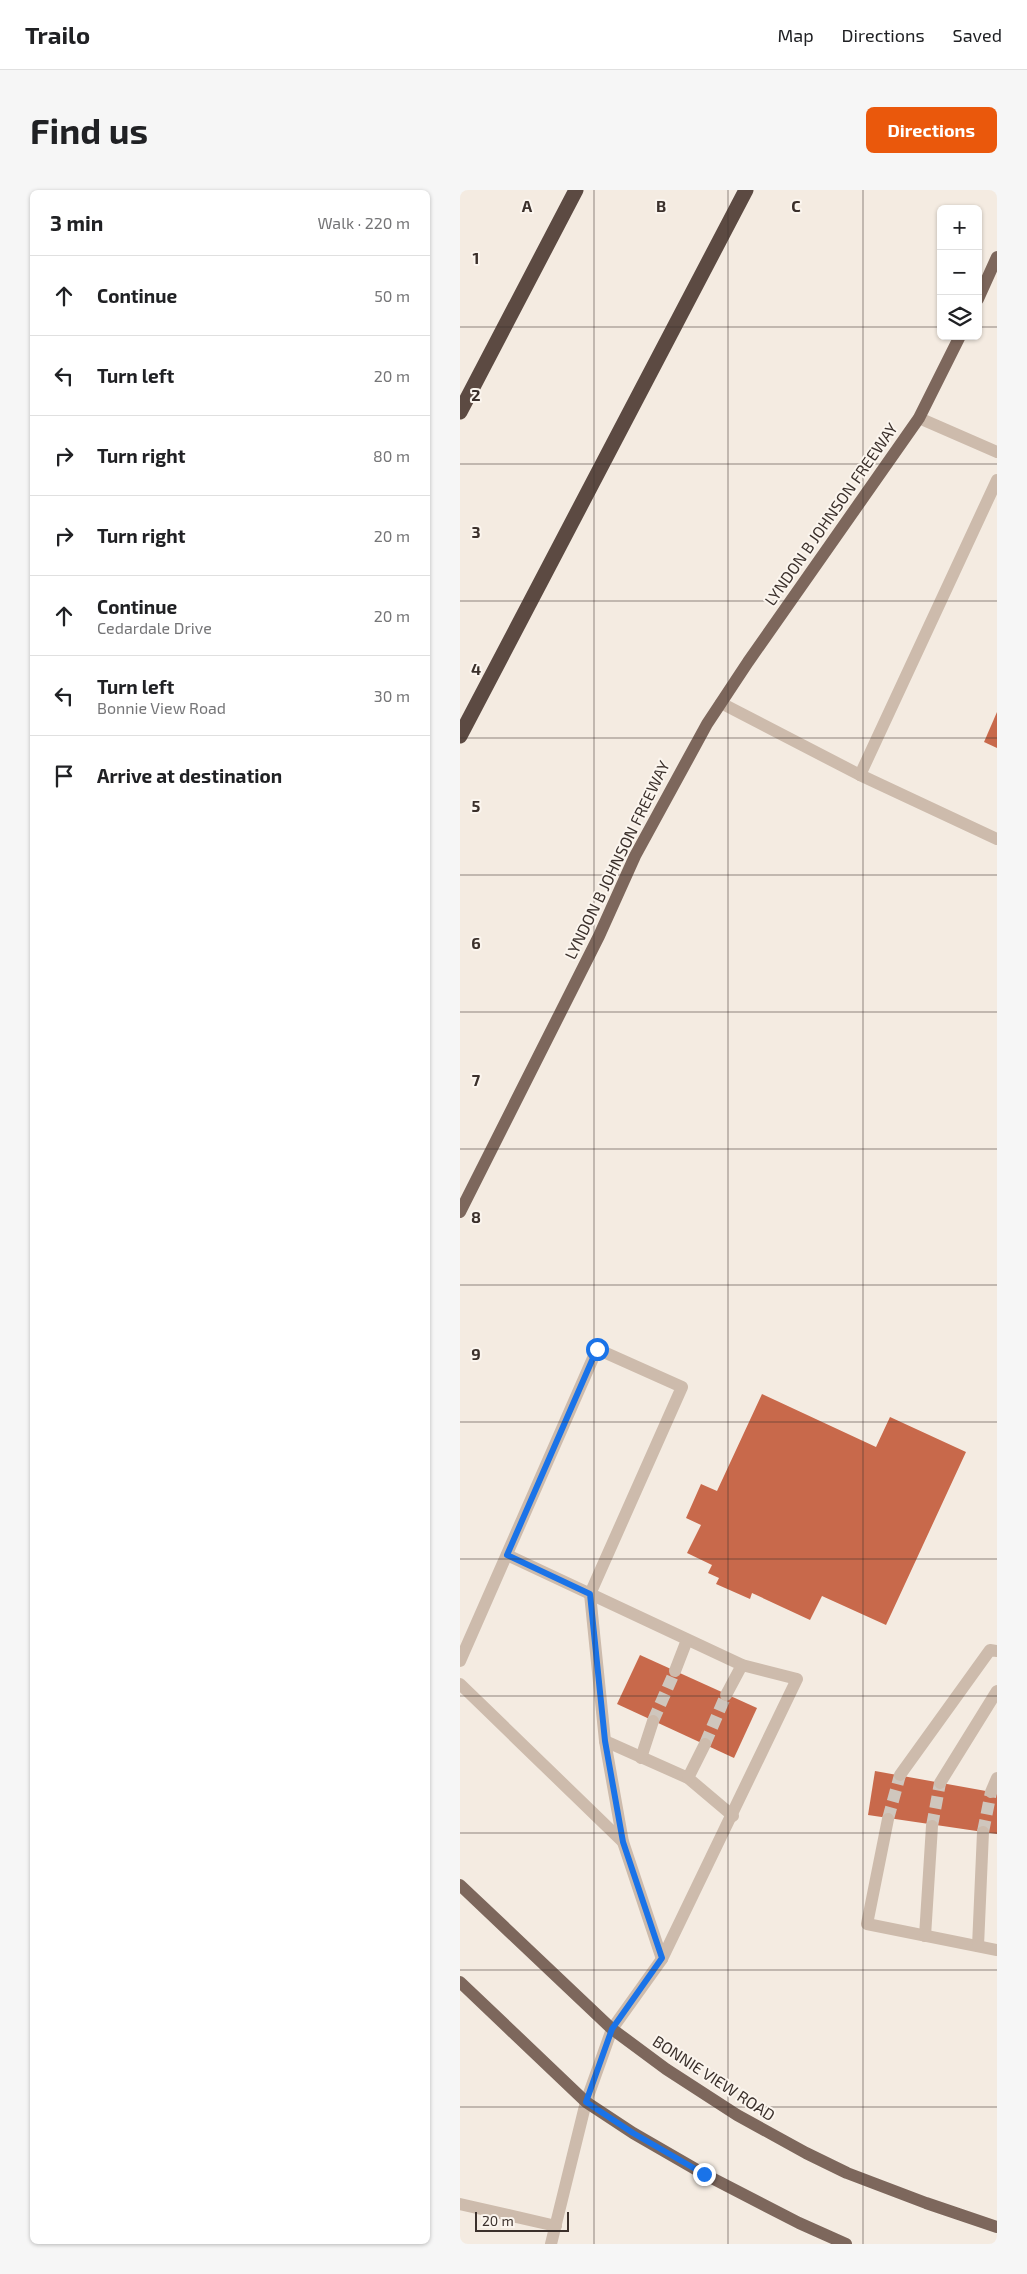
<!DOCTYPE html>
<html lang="en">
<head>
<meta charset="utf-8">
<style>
	:root { --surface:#fff; --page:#f6f6f6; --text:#202124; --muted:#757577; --line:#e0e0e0; --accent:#ea580c }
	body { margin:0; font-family:"Exo 2",sans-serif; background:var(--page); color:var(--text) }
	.controls { position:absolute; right:15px; top:15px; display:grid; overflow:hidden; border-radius:8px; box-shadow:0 1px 4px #0004 }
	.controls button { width:45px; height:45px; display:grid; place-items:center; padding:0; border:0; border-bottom:1px solid var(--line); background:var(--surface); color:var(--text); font:25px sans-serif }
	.scale { position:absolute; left:15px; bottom:12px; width:94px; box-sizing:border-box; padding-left:5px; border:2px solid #3b302b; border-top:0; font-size:14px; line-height:18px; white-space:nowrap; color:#3b302b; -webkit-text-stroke:4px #fbf5ee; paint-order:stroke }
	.stop { position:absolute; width:15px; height:15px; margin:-11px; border:4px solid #1a73e8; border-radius:50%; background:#fff }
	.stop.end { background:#1a73e8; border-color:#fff; box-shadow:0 1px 5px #0008 }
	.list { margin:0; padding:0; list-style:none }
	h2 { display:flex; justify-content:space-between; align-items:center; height:65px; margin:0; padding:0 20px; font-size:21px }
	h2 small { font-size:16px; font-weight:400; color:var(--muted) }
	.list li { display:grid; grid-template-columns:32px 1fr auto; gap:15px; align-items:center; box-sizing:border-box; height:80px; padding:0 20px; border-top:1px solid var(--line) }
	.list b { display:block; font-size:19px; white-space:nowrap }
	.list p { margin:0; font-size:16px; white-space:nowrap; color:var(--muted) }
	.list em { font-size:16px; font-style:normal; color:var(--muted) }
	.icon { flex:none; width:28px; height:28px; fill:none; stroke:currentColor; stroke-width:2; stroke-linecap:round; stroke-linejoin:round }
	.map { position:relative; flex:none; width:537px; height:2054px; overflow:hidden; border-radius:8px }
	header { display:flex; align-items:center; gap:30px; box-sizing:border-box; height:70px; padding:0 25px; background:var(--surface); border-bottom:1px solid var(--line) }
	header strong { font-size:24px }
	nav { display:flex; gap:28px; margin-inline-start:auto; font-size:18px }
	.intro { display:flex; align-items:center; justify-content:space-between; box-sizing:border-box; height:120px; padding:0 30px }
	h1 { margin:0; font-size:35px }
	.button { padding:12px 22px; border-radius:8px; background:var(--accent); color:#fff; font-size:18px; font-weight:700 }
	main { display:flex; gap:30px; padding:0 30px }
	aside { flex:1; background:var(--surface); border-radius:8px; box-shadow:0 1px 4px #0004 }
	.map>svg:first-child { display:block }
</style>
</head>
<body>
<header>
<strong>Trailo</strong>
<nav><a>Map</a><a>Directions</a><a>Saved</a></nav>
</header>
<div class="intro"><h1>Find us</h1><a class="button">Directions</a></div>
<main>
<aside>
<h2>3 min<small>Walk · 220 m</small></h2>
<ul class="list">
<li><svg class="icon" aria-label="ahead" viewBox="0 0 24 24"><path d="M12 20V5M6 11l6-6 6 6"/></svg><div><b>Continue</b></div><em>50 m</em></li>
<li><svg class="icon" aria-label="left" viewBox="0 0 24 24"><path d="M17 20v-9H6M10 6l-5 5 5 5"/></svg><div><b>Turn left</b></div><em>20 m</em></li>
<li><svg class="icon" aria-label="right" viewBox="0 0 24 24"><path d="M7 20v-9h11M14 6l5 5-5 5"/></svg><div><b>Turn right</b></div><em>80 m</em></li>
<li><svg class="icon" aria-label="right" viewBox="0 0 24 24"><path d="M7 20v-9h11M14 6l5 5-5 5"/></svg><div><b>Turn right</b></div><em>20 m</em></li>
<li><svg class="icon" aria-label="ahead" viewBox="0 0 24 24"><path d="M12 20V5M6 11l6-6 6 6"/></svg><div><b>Continue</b><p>Cedardale Drive</p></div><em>20 m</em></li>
<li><svg class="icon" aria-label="left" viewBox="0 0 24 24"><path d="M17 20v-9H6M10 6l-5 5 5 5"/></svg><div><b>Turn left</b><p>Bonnie View Road</p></div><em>30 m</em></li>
<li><svg class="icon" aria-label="arrive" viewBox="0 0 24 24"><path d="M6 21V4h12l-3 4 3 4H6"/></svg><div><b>Arrive at destination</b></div></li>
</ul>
</aside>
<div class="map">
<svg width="537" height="2054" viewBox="0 0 537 2054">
	<rect width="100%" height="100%" fill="#f4ebe1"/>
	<g fill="#c8694b">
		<polygon points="537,522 537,558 524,552"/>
		<polygon points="302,1204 416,1257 430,1227 506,1262 426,1435 362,1406 350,1430 292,1403 290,1409 256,1394 259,1388 248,1383 252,1375 227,1363 241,1335 226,1328 241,1294 257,1301"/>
		<polygon points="180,1465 297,1518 274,1568 157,1514"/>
		<polygon points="415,1581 537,1603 537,1644 408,1625"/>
	</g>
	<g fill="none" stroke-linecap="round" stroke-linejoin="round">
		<g stroke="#cfc6bd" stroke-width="12" stroke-dasharray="12 6" stroke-linecap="butt">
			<polyline points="193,1531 215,1481"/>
			<polyline points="245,1554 266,1505"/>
			<polyline points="428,1629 440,1585"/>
			<polyline points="472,1636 480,1593"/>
			<polyline points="523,1642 531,1602"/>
		</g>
		<g stroke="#cdbbac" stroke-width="12">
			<polyline points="459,228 537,262"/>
			<polyline points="261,513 400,585 537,649"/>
			<polyline points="400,585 537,290"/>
			<polyline points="47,1365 282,1475 337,1489 202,1769 152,1839 126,1912 91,2054"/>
			<polyline points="0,1471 137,1159 222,1197 130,1404 145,1551 163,1652 202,1769"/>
			<polyline points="215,1481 227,1450"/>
			<polyline points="0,1494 163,1652"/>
			<polyline points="266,1505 282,1475"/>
			<polyline points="145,1551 228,1588 273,1626"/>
			<polyline points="181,1568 193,1531"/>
			<polyline points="440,1585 530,1460 537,1461"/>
			<polyline points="228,1588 245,1554"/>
			<polyline points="480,1593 537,1501"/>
			<polyline points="531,1602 537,1588"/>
			<polyline points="428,1629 407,1734 537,1760"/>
			<polyline points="465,1746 472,1636"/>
			<polyline points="518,1756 523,1642"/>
			<polyline points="0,2014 96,2036"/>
		</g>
		<g stroke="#7d675c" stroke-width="12">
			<polyline points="518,109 537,67"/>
			<polyline points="0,1022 139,746 175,666 247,534 288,472 459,228 500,146"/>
			<polyline points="0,1695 152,1839 206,1879 277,1925 346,1963 387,1983 466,2013 537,2037"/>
			<polyline points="0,1792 126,1912 173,1943 244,1984 339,2033 386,2054"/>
		</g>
		<g stroke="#5c4a42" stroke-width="15">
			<polyline points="0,222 116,0"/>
			<polyline points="0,546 286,0"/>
		</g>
	</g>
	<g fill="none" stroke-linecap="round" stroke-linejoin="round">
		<polyline stroke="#1a73e8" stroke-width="6" points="137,1159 47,1365 130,1404 145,1551 163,1652 202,1768 152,1839 126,1912 173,1943 244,1984"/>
	</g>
	<path fill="none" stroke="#3b302b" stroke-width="1" stroke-opacity="0.55" d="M134,0V2054M268,0V2054M403,0V2054M0,137H481M518,137H537M0,274H537M0,411H537M0,548H537M0,685H537M0,822H537M0,959H537M0,1095H537M0,1232H537M0,1369H537M0,1506H537M0,1643H537M0,1780H537M0,1917H537"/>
	<g text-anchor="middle" stroke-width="4" stroke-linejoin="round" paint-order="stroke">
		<g font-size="16" fill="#3b302b" stroke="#fbf5ee">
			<text transform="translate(371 324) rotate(-55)" y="6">LYNDON B JOHNSON FREEWAY</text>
			<text transform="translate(157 670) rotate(-64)" y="6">LYNDON B JOHNSON FREEWAY</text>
			<text transform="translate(254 1888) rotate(33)" y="6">BONNIE VIEW ROAD</text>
		</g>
	</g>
	<g font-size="16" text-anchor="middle" font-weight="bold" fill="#3b302b" stroke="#fbf5ee" stroke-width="4" stroke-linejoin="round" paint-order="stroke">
		<text x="67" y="22">A</text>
		<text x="201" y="22">B</text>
		<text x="336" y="22">C</text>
		<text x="16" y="74">1</text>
		<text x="16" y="211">2</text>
		<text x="16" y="348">3</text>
		<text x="16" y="485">4</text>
		<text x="16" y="622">5</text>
		<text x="16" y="759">6</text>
		<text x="16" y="896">7</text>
		<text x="16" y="1033">8</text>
		<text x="16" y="1170">9</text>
	</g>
</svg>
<div class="controls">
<button>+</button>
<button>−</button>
<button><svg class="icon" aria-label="layers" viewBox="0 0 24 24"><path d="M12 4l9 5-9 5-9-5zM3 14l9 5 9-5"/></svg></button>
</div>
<div class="scale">20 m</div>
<div class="stop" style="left:137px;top:1159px"></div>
<div class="stop end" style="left:244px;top:1984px"></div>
</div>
</main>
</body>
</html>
